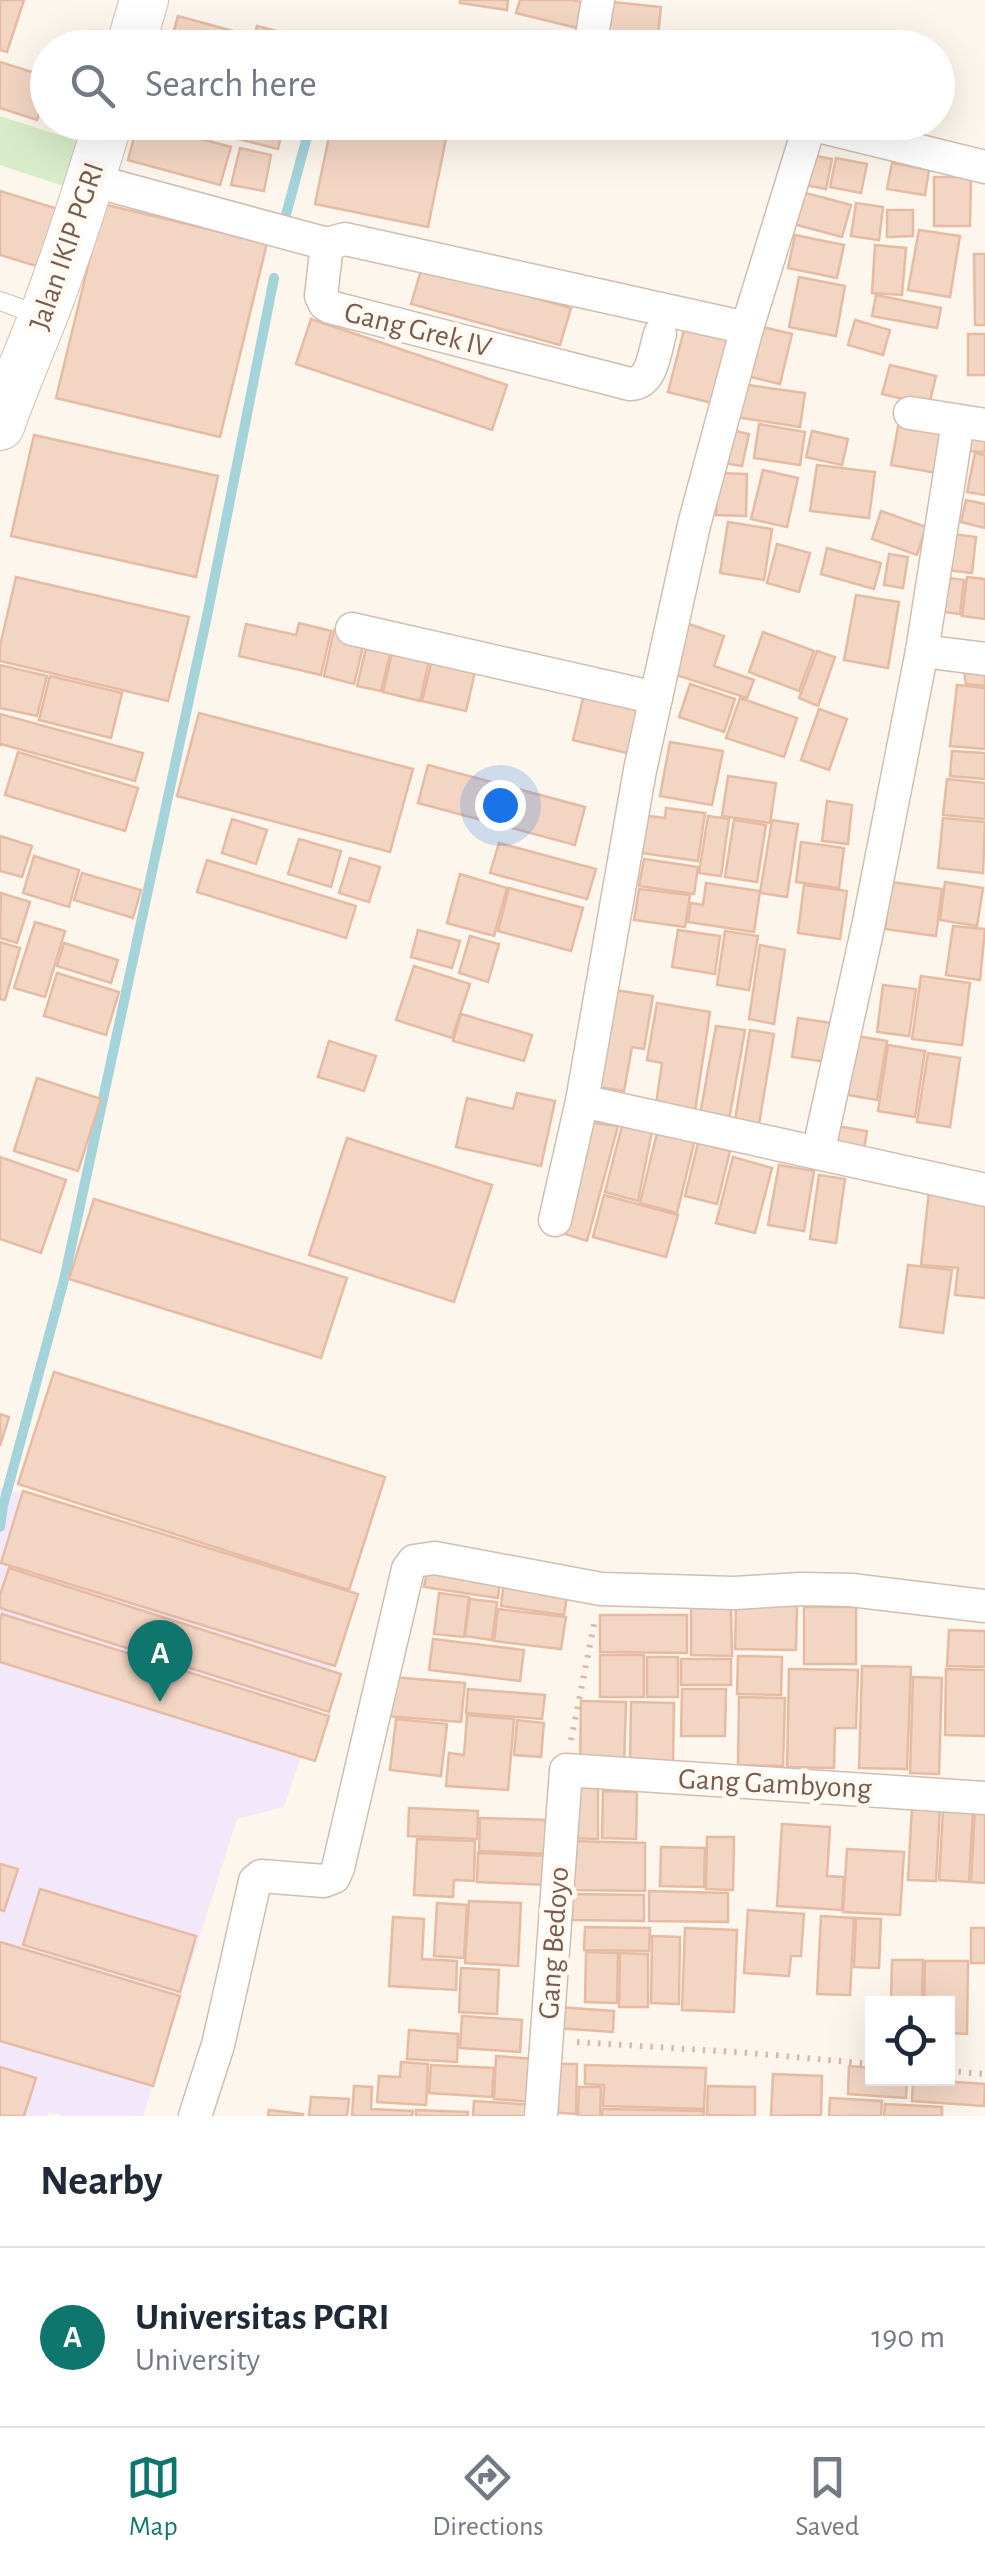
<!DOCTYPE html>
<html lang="en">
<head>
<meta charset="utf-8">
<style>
	:root { --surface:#fff; --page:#f2f2f3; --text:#1f2937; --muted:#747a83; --line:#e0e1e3; --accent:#0f766e }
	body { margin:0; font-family:"Alegreya Sans",sans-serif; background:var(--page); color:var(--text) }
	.controls { position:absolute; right:30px; bottom:30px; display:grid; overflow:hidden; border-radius:0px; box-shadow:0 10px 40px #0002 }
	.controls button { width:90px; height:90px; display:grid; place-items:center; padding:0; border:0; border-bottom:2px solid var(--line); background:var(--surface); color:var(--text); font:50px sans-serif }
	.you { position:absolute; left:500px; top:805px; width:35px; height:35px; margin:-25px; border:8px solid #fff; border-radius:50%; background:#1a73e8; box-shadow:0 0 0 15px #1a73e833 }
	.badge { display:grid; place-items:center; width:65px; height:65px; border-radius:50%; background:var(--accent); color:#fff; font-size:32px; font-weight:700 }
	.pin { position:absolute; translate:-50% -82px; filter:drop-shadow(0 2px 5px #0008) }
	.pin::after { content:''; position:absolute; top:52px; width:35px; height:30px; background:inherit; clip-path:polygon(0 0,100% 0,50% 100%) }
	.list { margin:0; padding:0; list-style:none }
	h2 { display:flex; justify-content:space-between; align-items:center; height:130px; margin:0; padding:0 40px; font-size:42px }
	h2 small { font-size:32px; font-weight:400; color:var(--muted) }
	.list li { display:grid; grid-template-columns:65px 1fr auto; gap:30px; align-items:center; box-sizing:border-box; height:180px; padding:0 40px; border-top:2px solid var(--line) }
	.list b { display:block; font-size:38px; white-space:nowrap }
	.list p { margin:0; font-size:32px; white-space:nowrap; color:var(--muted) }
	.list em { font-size:32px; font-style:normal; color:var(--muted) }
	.icon { flex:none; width:55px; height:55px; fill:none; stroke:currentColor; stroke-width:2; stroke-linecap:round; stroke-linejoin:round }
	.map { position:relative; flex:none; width:985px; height:2116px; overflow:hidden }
	.search { position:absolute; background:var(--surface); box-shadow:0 10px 40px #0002; left:30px; right:30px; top:30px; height:110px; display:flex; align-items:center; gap:25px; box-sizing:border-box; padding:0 35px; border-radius:55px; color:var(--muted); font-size:38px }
	.sheet { height:310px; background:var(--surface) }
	nav { display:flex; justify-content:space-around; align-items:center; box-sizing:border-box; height:140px; border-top:2px solid var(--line); background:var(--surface); font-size:28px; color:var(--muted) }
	nav a { display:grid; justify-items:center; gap:5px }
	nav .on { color:var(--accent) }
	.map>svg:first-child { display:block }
</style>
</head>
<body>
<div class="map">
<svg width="985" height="2116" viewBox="0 0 985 2116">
	<rect width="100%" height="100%" fill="#fdf6ec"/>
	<polygon fill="#f3e8fa" points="0,1487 355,1597 284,1807 237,1819 143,2116 64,2116 49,2112 47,2116 0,2116"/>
	<polygon fill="#d8ecc9" points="0,116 90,145 75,190 0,165"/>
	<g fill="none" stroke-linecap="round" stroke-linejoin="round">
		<g stroke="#a5d3da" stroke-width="10">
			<polyline points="284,222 311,122"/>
			<polyline points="0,1527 3,1506 64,1280 207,616 274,278"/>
		</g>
	</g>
	<g fill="#f3d5c3" stroke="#e6bba3" stroke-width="2.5">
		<polygon points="0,0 24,0 7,52 0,50"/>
		<polygon points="460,0 508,0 507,10 460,3"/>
		<polygon points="520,0 573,0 584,3 577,28 516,13"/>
		<polygon points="604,1 661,7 657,45 600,39"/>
		<polygon points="178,16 251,36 248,48 169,48"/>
		<polygon points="257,26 303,38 301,48 252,48"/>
		<polygon points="0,62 48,77 48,89 37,120 0,108"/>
		<polygon points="138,122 231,147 220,185 128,160"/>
		<polygon points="169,122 284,122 278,149"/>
		<polygon points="332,122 391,122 447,134 428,227 315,204"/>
		<polygon points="240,148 271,155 264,191 231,185"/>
		<polygon points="811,155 832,159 826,189 805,185"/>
		<polygon points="836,158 867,164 861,193 830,187"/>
		<polygon points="892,163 929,170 925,195 887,189"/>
		<polygon points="934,177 971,177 970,226 934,226"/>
		<polygon points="0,191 61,210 43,268 0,255"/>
		<polygon points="798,191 851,205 842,237 790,223"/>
		<polygon points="856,203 883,207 879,240 851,236"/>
		<polygon points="103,204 267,243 220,437 56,398"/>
		<polygon points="887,210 913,210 913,236 887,237"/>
		<polygon points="919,230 960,236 950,297 908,290"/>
		<polygon points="795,235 844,245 837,278 788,268"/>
		<polygon points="875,245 906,248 902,295 872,293"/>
		<polygon points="974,254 985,254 985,325 975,325"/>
		<polygon points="422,267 571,308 560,345 411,304"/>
		<polygon points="799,277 845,286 836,336 789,327"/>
		<polygon points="876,295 941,308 937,328 872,316"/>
		<polygon points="311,319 507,385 492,430 296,364"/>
		<polygon points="855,320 890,330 883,355 848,345"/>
		<polygon points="685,326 733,338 716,404 668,392"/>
		<polygon points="759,326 792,334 780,384 747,376"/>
		<rect x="968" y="334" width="17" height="41"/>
		<polygon points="890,365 936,376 929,405 882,394"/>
		<polygon points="741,384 805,393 800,427 736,417"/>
		<polygon points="900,416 946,426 937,473 891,465"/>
		<polygon points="759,424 805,432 800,465 754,458"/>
		<polygon points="730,430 749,434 742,466 724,463"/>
		<polygon points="968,430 985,430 985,452 968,451"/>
		<polygon points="812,431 848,439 842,465 806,457"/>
		<polygon points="34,435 218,476 196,577 11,536"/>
		<polygon points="975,453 985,455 985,495 967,492"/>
		<polygon points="817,465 875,472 869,518 810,511"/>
		<polygon points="763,470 798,478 787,527 751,519"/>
		<polygon points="717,473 747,474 746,516 716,515"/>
		<polygon points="966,500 985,504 985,528 961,522"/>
		<polygon points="881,511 926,527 917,555 872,539"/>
		<polygon points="728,522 772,529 764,580 720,573"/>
		<polygon points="943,533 976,537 972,573 939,569"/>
		<polygon points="777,544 810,553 799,592 767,583"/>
		<polygon points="827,548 881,563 874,589 821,574"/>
		<polygon points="889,554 908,557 903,588 884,585"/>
		<polygon points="16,577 189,617 168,701 0,661 0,646"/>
		<polygon points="940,577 964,580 960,614 936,611"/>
		<polygon points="967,577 985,579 985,619 962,616"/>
		<polygon points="856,595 899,602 888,668 844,660"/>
		<polygon points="299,623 331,631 321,675 239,656 246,624 296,635"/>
		<polygon points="689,624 724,636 714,666 754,680 747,698 673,674"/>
		<polygon points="334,630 365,638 354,684 324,676"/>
		<polygon points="763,632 814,651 799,691 749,672"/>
		<polygon points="368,640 392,646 381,691 357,686"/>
		<polygon points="394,644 431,652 420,701 383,692"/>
		<polygon points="817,651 835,657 818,706 799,698"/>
		<polygon points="434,652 477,663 466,711 422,701"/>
		<polygon points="0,665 47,676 37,716 0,708"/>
		<polygon points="963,665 985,667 985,686 966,684"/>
		<polygon points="50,676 122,693 111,738 39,720"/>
		<polygon points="690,684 735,699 724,732 679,717"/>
		<polygon points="957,685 985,688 985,749 950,746"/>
		<polygon points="584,694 646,708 635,755 573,740"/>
		<polygon points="740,698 797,718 784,757 726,738"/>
		<polygon points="819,709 847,719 829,770 801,760"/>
		<polygon points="199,713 413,769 390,852 177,796"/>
		<polygon points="0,714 143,753 135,781 1,744 0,746"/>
		<polygon points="670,742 723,751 712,805 660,796"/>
		<polygon points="952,751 985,753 985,779 950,776"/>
		<polygon points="18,752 138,788 125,831 5,795"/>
		<polygon points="428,765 585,807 575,845 418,803"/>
		<polygon points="728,776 776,783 770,823 722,816"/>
		<polygon points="947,779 985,783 985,819 943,815"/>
		<polygon points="827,801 852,805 848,844 822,841"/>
		<polygon points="666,808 705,813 698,861 635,852 641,815 665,818"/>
		<polygon points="708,816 729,819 721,876 699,873"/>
		<polygon points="943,818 985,822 983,873 938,868"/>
		<polygon points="232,819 267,830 256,864 222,853"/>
		<polygon points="734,820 766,825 757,882 725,877"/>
		<polygon points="772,820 798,824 787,897 760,893"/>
		<polygon points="0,836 32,846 22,877 0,871"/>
		<polygon points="299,839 341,851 331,887 288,874"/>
		<polygon points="801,842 844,848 839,888 796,882"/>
		<polygon points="499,843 596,869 587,899 490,873"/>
		<polygon points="34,856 79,870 69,907 23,893"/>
		<polygon points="350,858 380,867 369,902 339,893"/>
		<polygon points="644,859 698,867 694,894 639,886"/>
		<polygon points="207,860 356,906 346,938 197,892"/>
		<polygon points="82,873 141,890 133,918 74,900"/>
		<polygon points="460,874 507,888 494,936 447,923"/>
		<polygon points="891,882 942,889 936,936 885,929"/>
		<polygon points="945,882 983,888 977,926 940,920"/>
		<polygon points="706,883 760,891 754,932 688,922 691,903 703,905"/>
		<polygon points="804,885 847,891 840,939 798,933"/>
		<polygon points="509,888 583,908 571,951 498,931"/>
		<polygon points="639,889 690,895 685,927 634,920"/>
		<polygon points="1,893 30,902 17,943 0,938"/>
		<polygon points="35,922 65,931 45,997 14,988"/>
		<polygon points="953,926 985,929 980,980 946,975"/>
		<polygon points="418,930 460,941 452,968 411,957"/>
		<polygon points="678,930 720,936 715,974 672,967"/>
		<polygon points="725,931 758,936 749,990 717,985"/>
		<polygon points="470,936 499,944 488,982 459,973"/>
		<polygon points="0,942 20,948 5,1000 0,999"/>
		<polygon points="64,943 118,960 111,983 57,966"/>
		<polygon points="760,945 785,950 774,1024 749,1019"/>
		<polygon points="414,966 470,984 452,1038 396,1020"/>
		<polygon points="57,973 119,992 106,1035 44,1016"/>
		<polygon points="921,976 970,983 962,1045 912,1039"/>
		<polygon points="883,985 916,989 909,1036 877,1032"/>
		<polygon points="609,989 653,996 644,1049 632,1047 624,1091 593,1086"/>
		<polygon points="657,1003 710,1012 694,1118 655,1111 662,1063 647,1060"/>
		<polygon points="461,1014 532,1035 524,1061 453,1041"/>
		<polygon points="798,1018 832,1023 827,1062 792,1057"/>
		<polygon points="716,1026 745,1030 729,1120 700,1115"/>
		<polygon points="750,1030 774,1034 759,1124 735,1120"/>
		<polygon points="857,1036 887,1041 877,1100 848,1095"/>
		<polygon points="329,1041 376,1056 364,1091 318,1077"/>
		<polygon points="888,1045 925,1051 915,1117 878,1111"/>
		<polygon points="928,1053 960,1058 950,1127 917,1122"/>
		<polygon points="37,1078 101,1099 78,1171 14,1151"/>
		<polygon points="517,1093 555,1101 541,1166 456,1147 467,1098 513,1109"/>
		<polygon points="624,1118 653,1126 638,1201 605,1192"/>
		<polygon points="587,1122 618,1126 587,1241 562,1233"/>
		<polygon points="659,1125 696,1135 677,1213 640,1203"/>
		<polygon points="836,1126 867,1131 863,1156 832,1151"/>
		<polygon points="347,1138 492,1185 454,1302 309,1255"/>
		<polygon points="698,1143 730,1151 717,1204 685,1196"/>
		<polygon points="0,1157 66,1180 41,1253 0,1239"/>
		<polygon points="733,1157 772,1168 755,1233 716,1223"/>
		<polygon points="779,1165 814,1171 804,1231 768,1225"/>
		<polygon points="819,1175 845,1179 836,1243 810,1239"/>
		<polygon points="929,1191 985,1199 985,1298 955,1295 958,1268 921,1265"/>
		<polygon points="604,1195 678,1215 666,1257 593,1237"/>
		<polygon points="94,1199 347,1278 321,1358 69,1279"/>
		<polygon points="908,1265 952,1270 943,1333 900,1327"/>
		<polygon points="54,1372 385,1477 349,1590 18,1484"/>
		<polygon points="0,1414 9,1417 0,1446"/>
		<polygon points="23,1491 358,1594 335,1666 1,1563"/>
		<polygon points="428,1567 500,1580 498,1598 424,1587"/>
		<polygon points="9,1568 341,1674 329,1712 0,1608 0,1595"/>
		<polygon points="504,1580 568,1589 564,1615 501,1606"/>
		<polygon points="439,1593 469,1597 464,1637 434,1634"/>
		<polygon points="470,1599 497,1602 492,1640 465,1636"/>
		<polygon points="691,1603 731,1603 732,1656 691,1655"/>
		<polygon points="736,1605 797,1606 796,1650 735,1649"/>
		<rect x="804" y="1607" width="52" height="57"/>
		<polygon points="498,1609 566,1617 561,1649 494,1641"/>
		<polygon points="2,1614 329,1716 315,1761 0,1662 0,1621"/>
		<polygon points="600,1615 687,1615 687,1653 600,1652"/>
		<polygon points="949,1630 985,1631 985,1667 947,1666"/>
		<polygon points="433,1639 524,1650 520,1681 429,1670"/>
		<rect x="600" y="1655" width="44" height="42"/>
		<polygon points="738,1656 782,1657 781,1695 737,1694"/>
		<rect x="647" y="1657" width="31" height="40"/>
		<rect x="681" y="1659" width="50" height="26"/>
		<polygon points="862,1666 911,1667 907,1769 859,1768"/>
		<polygon points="789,1669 858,1670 856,1728 835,1728 834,1768 787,1767"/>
		<polygon points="946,1669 985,1670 985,1736 945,1735"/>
		<polygon points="392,1677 465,1683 461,1722 387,1716"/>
		<polygon points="913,1677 942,1678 939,1774 910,1773"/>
		<polygon points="468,1689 545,1695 542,1719 466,1713"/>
		<polygon points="682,1689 726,1689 725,1736 681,1736"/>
		<polygon points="739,1697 785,1698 783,1766 738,1765"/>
		<polygon points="581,1701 626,1702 624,1768 580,1768"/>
		<polygon points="631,1702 674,1703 673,1763 630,1762"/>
		<polygon points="467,1715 514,1719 508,1790 446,1786 449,1753 464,1755"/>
		<polygon points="396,1719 447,1724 441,1776 390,1770"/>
		<polygon points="517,1720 544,1723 541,1757 514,1755"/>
		<polygon points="570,1787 598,1788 598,1839 569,1838"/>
		<polygon points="603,1791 637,1792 636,1839 602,1838"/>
		<polygon points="912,1805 940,1807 936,1881 908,1880"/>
		<polygon points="975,1807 985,1808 985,1883 971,1882"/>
		<polygon points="409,1808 478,1811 477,1839 408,1836"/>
		<polygon points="943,1810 973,1811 969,1882 939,1880"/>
		<polygon points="480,1818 550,1820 549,1854 479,1851"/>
		<polygon points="782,1824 830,1827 827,1876 844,1877 842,1910 777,1906"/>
		<polygon points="707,1837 734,1837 733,1890 706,1889"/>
		<polygon points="417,1839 475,1841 474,1881 454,1880 453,1897 414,1895"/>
		<polygon points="572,1841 645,1843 645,1891 572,1890"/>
		<polygon points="661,1847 705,1848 704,1887 660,1886"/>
		<polygon points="847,1849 904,1852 900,1915 843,1912"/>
		<polygon points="478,1853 549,1856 548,1885 477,1882"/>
		<polygon points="0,1864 18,1869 4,1911 0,1910"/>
		<polygon points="40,1889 196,1936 180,1992 23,1945"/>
		<polygon points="649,1891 728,1893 728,1922 649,1921"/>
		<polygon points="572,1894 644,1895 644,1921 572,1920"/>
		<polygon points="469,1901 521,1903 518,1966 465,1963"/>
		<polygon points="437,1903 467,1905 464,1958 434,1956"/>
		<polygon points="748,1910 804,1914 801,1956 791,1956 789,1976 744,1973"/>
		<polygon points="821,1916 854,1918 850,1995 817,1994"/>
		<polygon points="393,1917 424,1919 422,1959 457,1961 456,1990 389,1986"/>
		<polygon points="856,1918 881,1919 879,1968 854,1967"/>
		<polygon points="585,1927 650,1928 649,1951 584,1950"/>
		<polygon points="685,1928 737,1930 734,2012 682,2010"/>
		<rect x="971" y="1928" width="14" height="35"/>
		<polygon points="652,1936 680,1937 679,2004 651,2003"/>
		<polygon points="0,1942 180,1996 153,2086 0,2041"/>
		<polygon points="586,1952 618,1953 617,2003 585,2002"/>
		<polygon points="620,1953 648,1954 648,2007 619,2007"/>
		<polygon points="892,1960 923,1960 922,2004 891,2004"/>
		<polygon points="925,1961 968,1961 967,2034 948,2033 948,2004 924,2004"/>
		<polygon points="461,1968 499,1970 497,2014 459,2012"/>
		<polygon points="557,2007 614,2011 613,2032 556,2028"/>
		<polygon points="462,2016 522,2020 520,2052 460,2048"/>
		<polygon points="409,2030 458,2034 457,2062 407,2059"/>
		<polygon points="496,2056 536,2059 534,2102 494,2099"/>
		<polygon points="401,2062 428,2064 426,2105 377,2102 379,2076 400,2077"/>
		<polygon points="550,2064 577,2064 576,2114 549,2112"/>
		<polygon points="431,2065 494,2068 492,2097 429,2093"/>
		<polygon points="585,2065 706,2068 704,2109 603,2106 604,2085 585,2084"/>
		<polygon points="849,2066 872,2068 872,2078 907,2078 906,2098 848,2094"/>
		<polygon points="0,2067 36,2078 24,2116 0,2116"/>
		<polygon points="773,2074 822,2076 821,2115 771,2116"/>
		<polygon points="913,2079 985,2084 984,2106 912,2101"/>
		<polygon points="354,2086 372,2087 371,2109 413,2111 412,2116 352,2116"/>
		<polygon points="708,2086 755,2087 755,2116 707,2115"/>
		<polygon points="579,2087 601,2087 600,2116 578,2116"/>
		<polygon points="311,2097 349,2099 347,2116 309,2116"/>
		<polygon points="830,2098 882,2101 881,2116 829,2116"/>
		<polygon points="474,2101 537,2105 536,2116 473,2116"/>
		<polygon points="885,2104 942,2107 942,2116 884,2116"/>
		<polygon points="602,2109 704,2111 704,2116 602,2116"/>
		<polygon points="269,2110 303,2114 303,2116 268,2116"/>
		<polygon points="416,2110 468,2112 468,2116 416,2116"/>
	</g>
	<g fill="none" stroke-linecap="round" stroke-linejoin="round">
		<defs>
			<polyline id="service" points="0,301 28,311 40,310"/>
			<g id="minor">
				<polyline points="592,35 598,0"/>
				<path d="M91,180L327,244L321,296L325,304L330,307L630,384C653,383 654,353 660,334"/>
				<polyline points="327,244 345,239 747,328"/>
				<polyline points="910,413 985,425"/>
				<polyline points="352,629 656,698"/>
				<polyline points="922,651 985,659"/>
				<polyline points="582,1101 985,1190"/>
				<polyline points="818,1153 868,927 922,651 958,422"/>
				<polyline points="555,1220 582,1101 640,770 694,525 747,328 810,124 985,167"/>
				<polyline points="195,2116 218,2045 255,1881 261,1876 324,1881 334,1877 338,1868 408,1569 414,1561 435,1558 601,1589 734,1593 801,1589 851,1590 985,1606"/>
				<polyline points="541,2116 566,1770 985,1798"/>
			</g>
			<g id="secondary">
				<polyline points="130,48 144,0"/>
				<path d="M0,426C14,386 31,348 46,309C69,248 89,185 108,122"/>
			</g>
		</defs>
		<use href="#service" stroke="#d1beb0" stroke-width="20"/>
		<use href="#minor" stroke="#d1beb0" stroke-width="35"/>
		<use href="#secondary" stroke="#d6c0b0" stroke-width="50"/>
		<g stroke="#d9b8a5" stroke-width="6" stroke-dasharray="2.5 8" stroke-linecap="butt">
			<polyline points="571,1740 595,1620"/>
			<polyline points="577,2042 750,2053 872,2064"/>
			<polyline points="948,2071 985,2074"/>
		</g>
		<use href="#service" stroke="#fff" stroke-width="18"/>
		<use href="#minor" stroke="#fff" stroke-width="32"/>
		<use href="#secondary" stroke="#fff" stroke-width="48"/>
	</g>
	<g text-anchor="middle" stroke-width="10" stroke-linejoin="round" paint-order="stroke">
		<g font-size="30" fill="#7a5c4d" stroke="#fffaf3">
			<text transform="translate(66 246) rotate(-71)" y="10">Jalan IKIP PGRI</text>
			<text transform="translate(418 329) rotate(14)" y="10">Gang Grek IV</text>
			<text transform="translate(775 1783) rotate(3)" y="10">Gang Gambyong</text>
			<text transform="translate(553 1943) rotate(-86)" y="10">Gang Bedoyo</text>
		</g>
	</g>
</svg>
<div class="controls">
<button><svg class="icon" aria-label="locate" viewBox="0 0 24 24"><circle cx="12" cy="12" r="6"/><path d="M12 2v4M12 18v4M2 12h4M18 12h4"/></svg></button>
</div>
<div class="you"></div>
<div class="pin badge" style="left:160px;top:1702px">A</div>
<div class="search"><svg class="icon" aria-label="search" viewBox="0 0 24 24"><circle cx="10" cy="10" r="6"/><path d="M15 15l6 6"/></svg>Search here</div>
</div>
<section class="sheet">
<h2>Nearby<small></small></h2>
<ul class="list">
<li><span class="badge">A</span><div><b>Universitas PGRI</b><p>University</p></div><em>190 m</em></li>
</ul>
</section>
<nav>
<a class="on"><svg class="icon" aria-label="map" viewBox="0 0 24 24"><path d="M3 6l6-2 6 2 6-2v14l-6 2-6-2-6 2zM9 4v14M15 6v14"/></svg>Map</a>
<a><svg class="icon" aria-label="directions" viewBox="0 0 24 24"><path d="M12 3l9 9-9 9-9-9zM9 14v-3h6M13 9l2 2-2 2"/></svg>Directions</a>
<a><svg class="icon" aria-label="saved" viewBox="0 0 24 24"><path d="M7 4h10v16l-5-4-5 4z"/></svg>Saved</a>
</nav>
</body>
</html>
